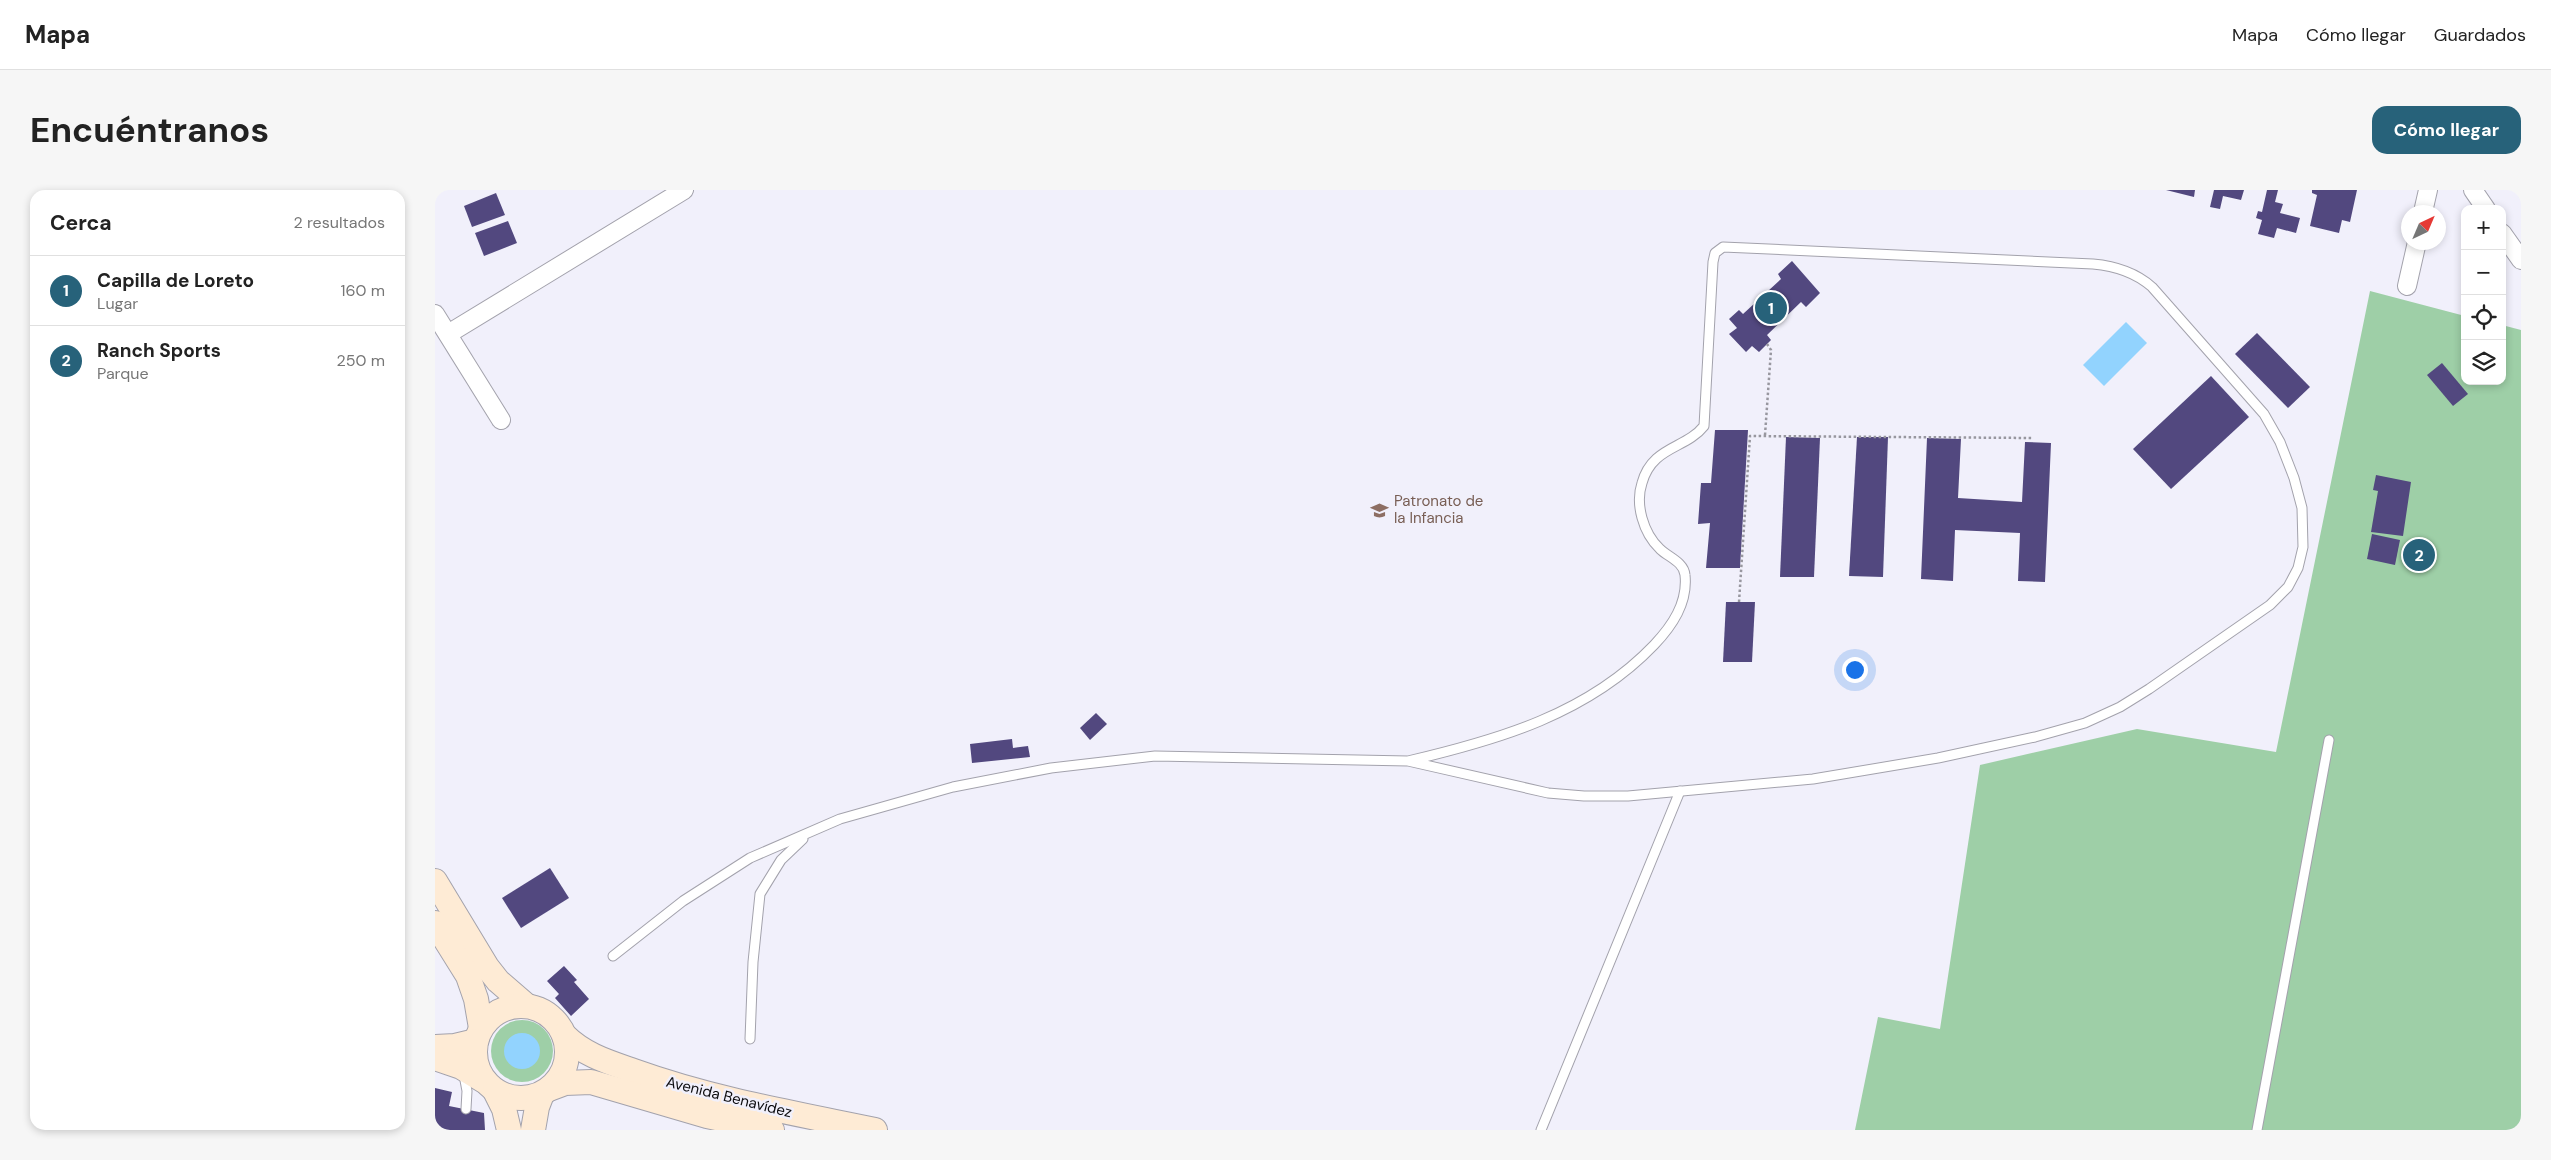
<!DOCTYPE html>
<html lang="es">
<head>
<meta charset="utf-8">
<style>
	:root { --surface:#fff; --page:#f6f6f6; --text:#222; --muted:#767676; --line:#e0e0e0; --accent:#27627a }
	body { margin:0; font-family:"DM Sans",sans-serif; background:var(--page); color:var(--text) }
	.controls { position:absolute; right:15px; top:15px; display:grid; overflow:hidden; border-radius:10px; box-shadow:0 2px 8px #0003 }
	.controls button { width:45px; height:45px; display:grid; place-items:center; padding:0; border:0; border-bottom:1px solid var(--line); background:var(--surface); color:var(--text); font:25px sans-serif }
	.compass { position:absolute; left:1966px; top:15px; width:45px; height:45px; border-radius:50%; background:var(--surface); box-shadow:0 2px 8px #0003; rotate:44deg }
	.you { position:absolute; left:1419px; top:479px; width:18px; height:18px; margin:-12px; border:4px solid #fff; border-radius:50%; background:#1a73e8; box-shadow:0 0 0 8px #1a73e833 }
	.badge { display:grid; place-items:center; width:32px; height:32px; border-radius:50%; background:var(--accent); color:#fff; font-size:16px; font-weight:700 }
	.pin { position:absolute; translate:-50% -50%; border:2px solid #fff; box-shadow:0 1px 5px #0006 }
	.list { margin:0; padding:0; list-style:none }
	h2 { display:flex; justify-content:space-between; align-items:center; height:65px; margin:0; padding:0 20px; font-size:21px }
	h2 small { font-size:16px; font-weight:400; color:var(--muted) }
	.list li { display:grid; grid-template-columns:32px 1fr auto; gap:15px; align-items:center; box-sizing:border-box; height:70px; padding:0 20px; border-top:1px solid var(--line) }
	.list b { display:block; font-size:19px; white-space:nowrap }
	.list p { margin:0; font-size:16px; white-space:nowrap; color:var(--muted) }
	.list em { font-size:16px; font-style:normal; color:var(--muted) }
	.icon { flex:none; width:28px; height:28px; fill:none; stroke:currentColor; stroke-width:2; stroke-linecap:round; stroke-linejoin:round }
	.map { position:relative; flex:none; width:2086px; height:940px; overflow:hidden; border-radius:15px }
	header { display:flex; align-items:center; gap:30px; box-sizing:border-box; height:70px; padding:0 25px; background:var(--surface); border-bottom:1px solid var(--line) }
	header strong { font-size:24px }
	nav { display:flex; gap:28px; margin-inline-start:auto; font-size:18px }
	.intro { display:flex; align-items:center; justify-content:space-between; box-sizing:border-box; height:120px; padding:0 30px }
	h1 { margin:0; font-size:35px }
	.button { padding:12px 22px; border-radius:15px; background:var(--accent); color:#fff; font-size:18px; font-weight:700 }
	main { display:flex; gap:30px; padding:0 30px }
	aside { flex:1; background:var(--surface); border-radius:15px; box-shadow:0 2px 8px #0003 }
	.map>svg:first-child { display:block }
</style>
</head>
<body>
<header>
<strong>Mapa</strong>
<nav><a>Mapa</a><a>Cómo llegar</a><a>Guardados</a></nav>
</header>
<div class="intro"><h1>Encuéntranos</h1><a class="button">Cómo llegar</a></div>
<main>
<aside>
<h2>Cerca<small>2 resultados</small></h2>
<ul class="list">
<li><span class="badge">1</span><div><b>Capilla de Loreto</b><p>Lugar</p></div><em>160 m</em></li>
<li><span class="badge">2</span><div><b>Ranch Sports</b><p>Parque</p></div><em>250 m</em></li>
</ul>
</aside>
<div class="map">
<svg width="2086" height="940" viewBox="0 0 2086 940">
	<rect width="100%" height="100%" fill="#f1f0fb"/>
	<g fill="#9ecfa7">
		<polygon points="1935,101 2030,126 2030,191 2067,191 2067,135 2086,140 2086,940 1420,940 1443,827 1505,839 1545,575 1702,539 1841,562"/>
		<circle cx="87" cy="861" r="31"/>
	</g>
	<g fill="#92d3fe">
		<polygon points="1691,132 1712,153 1669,196 1648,175"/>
		<circle cx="87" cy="861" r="18"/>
	</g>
	<g fill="#52487f">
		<polygon points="1731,0 1760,0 1759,7"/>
		<polygon points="1779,0 1809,0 1806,10 1788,6 1785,19 1775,17"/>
		<polygon points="1832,0 1843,0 1840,12 1848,14 1845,23 1865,28 1861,43 1842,38 1839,48 1823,44 1827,30 1821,28 1823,21 1827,22"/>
		<polygon points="1877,0 1922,0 1915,32 1907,30 1904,43 1875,36 1882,5 1877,3"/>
		<polygon points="61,3 70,25 37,37 29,16"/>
		<polygon points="73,31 82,53 49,66 40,43"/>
		<polygon points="1357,71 1385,103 1371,117 1366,112 1332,145 1336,150 1324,162 1317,156 1311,162 1294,144 1302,138 1294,129 1304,120 1308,124 1346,89 1343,84"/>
		<polygon points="1822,143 1875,197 1853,218 1800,164"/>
		<polygon points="2007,173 2033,204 2018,216 1992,185"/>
		<polygon points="1776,186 1814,227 1736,299 1698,259"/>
		<polygon points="1280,240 1313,240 1305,378 1271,378 1275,333 1263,334 1266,293 1276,293"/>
		<polygon points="1351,247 1385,248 1379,387 1345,387"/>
		<polygon points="1422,247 1453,247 1448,387 1414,386"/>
		<polygon points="1492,248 1526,249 1523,308 1587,312 1590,252 1616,253 1610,392 1583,391 1585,343 1520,340 1518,391 1486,389"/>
		<polygon points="1941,285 1976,292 1968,346 1936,342 1943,301 1938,300"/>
		<polygon points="1937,344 1965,350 1960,375 1932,369"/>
		<polygon points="1291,412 1320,412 1317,472 1288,472"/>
		<polygon points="661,523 672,534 655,550 645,538"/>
		<polygon points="577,549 578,558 593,556 595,567 537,573 535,554"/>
		<polygon points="115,678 134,708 86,738 67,708"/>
		<polygon points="129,776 142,790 139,792 154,809 136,826 120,808 124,804 112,791"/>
		<polygon points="0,898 17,902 14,916 49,923 50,940 0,940"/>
	</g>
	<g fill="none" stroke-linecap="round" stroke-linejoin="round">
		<defs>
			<g id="lane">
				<path d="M178,766L248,711L315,668L405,629L518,597L616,578L720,566L973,571L1113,603L1149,606H1193L1378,589L1503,568L1600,547L1650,533L1685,517L1714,499L1835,415L1853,397L1863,378L1868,357L1867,318L1859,288L1845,252L1829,224L1717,97C1700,82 1681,76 1658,74L1288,57L1280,63L1278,72L1269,236C1251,259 1217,256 1207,293C1200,314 1208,343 1225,359C1233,367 1249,372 1250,385C1253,413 1237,436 1219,455C1153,524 1063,550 973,571"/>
				<polyline points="315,849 318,772 325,704 346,670 368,649"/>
				<polyline points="29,885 32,901 31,919"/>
				<polyline points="1106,940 1245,601"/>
				<polyline points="1822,940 1894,550"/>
			</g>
			<g id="street">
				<polyline points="2038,0 2051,19"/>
				<polyline points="1988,22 1993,0"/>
				<polyline points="2067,43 2086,70"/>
				<polyline points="1972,96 1982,52"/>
				<polyline points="0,124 66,230"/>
				<polyline points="13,144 249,0"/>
			</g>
			<g id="secondary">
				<polyline points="0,691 52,777 63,791 92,816"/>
				<polyline points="0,733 33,786 41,809 46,838"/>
				<circle cx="86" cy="862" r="46"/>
				<path d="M129,845C149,865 173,872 199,881C277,909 358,923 440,940"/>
				<polyline points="0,857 20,856 41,851"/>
				<polyline points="0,868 26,877 49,891"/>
				<polyline points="114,899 130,893 156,892 272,926 337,940"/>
				<polyline points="60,901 69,919 74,940"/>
				<polyline points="98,940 102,917 107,904"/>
			</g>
		</defs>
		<use href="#lane" stroke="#a3a2ac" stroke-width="11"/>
		<use href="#street" stroke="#a3a2ac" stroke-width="20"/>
		<use href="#secondary" stroke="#a3a2ac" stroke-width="26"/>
		<g stroke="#98979f" stroke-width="2.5" stroke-dasharray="2.5 2.5" stroke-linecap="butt">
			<polyline points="1330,245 1336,160 1332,154"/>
			<polyline points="1304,412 1315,246 1597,248"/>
		</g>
		<use href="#lane" stroke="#fff" stroke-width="9"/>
		<use href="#street" stroke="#fff" stroke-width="18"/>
		<use href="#secondary" stroke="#feebd5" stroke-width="24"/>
	</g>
	<defs>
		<symbol id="school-bare" viewBox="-9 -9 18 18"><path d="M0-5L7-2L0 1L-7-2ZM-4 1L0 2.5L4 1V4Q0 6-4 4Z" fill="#8d6e63" stroke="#f1f0fb" stroke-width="2.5" paint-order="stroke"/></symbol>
	</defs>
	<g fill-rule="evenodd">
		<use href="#school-bare" x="932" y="308" width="25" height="25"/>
	</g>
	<g text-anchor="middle" stroke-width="5" stroke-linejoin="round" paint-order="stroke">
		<g font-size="15" fill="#785e54" stroke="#f1f0fb" text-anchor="start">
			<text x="959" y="316">Patronato de<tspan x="959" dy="17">la Infancia</tspan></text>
		</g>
		<g font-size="15" fill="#0d0d10" stroke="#f1f0fb">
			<text transform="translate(294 907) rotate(14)" y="5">Avenida Benavídez</text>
		</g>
	</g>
</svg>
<div class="controls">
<button>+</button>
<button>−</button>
<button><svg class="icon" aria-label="locate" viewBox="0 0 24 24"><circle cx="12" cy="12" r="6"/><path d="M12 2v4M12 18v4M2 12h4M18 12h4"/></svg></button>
<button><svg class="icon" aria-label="layers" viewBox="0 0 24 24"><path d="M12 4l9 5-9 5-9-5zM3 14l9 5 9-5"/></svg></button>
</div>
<svg class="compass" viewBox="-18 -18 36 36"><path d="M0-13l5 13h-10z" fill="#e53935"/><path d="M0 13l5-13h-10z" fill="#767676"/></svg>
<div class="you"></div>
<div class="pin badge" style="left:1336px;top:118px">1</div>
<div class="pin badge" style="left:1984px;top:365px">2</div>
</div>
</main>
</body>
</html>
